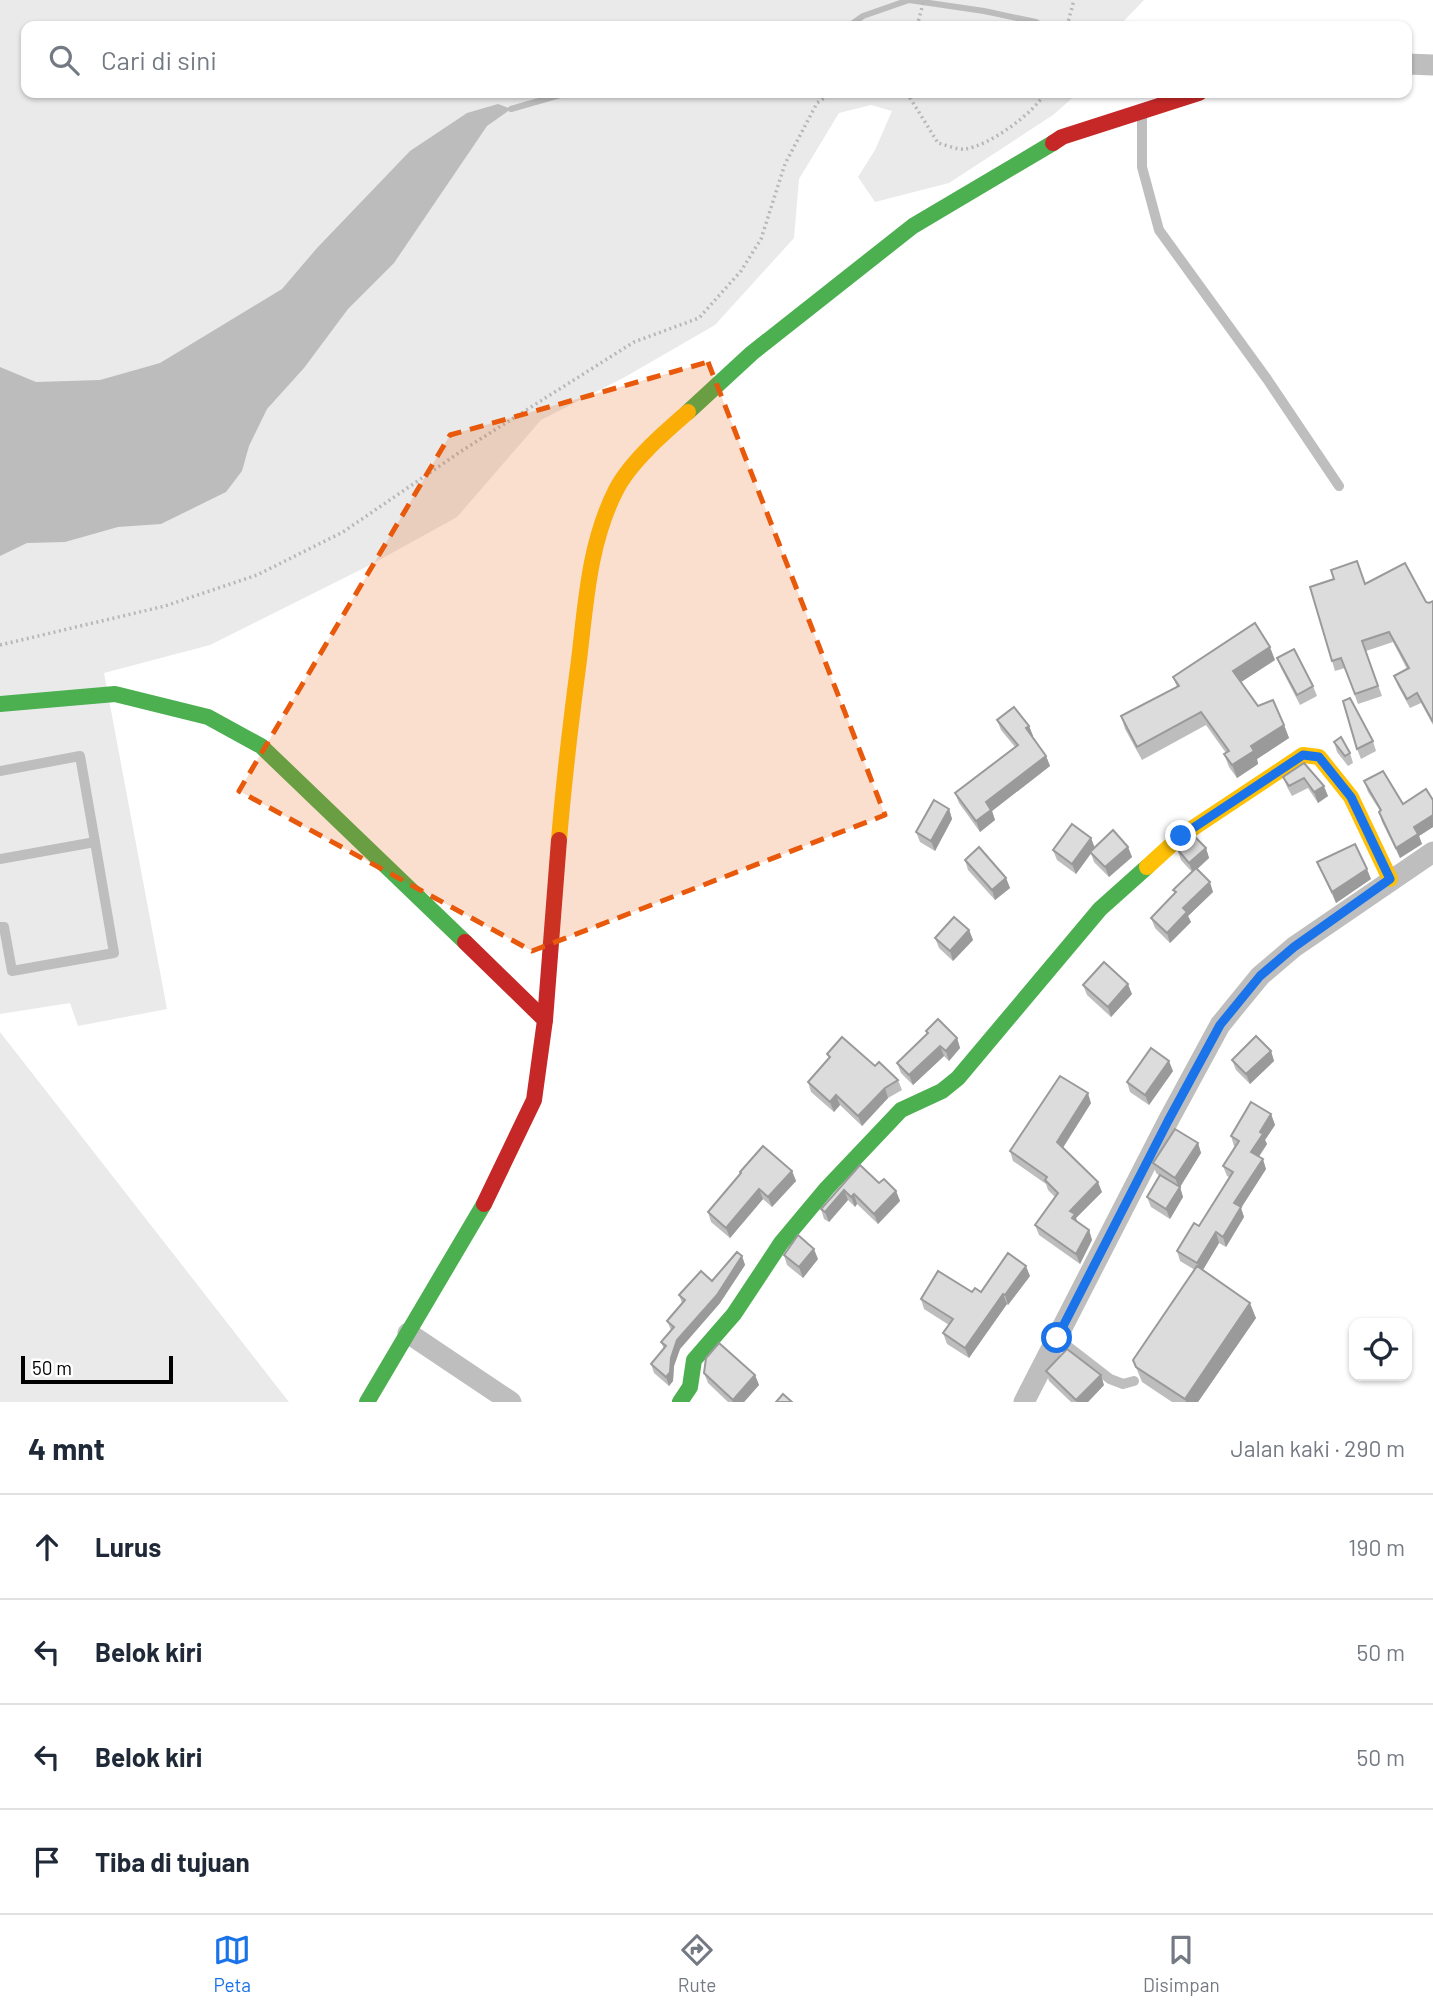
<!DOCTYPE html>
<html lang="id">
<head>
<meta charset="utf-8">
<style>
	:root { --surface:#fff; --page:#f6f6f7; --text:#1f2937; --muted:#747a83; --line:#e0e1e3; --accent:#1a73e8 }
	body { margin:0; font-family:Barlow,sans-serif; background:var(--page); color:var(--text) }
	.controls { position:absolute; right:21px; bottom:21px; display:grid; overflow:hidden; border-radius:14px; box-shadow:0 2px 5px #0004 }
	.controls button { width:63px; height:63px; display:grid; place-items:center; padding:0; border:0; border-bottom:2px solid var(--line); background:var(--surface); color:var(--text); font:35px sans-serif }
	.scale { position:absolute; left:21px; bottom:18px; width:152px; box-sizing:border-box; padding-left:7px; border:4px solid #000; border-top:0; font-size:19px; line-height:24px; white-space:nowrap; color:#000; -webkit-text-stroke:5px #fff; paint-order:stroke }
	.stop { position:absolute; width:21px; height:21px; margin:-16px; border:5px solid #1a73e8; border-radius:50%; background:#fff }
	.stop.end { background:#1a73e8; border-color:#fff; box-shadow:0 2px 7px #0008 }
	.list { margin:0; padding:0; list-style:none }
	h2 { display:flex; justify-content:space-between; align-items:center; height:91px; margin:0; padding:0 28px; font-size:30px }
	h2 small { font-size:23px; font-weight:400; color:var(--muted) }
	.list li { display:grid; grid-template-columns:46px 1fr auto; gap:21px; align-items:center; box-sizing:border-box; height:105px; padding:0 28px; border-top:2px solid var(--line) }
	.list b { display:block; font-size:26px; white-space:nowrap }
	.list em { font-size:23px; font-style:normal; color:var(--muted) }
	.icon { flex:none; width:38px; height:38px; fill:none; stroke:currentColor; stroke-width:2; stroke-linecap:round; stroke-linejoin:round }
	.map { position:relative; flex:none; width:1433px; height:1402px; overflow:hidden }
	.search { position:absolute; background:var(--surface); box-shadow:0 2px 5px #0004; left:21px; right:21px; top:21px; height:77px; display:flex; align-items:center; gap:18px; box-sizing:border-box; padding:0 24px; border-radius:14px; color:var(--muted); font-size:26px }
	.sheet { height:511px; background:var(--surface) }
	nav { display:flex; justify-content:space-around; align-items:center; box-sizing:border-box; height:98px; border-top:2px solid var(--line); background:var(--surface); font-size:19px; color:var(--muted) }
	nav a { display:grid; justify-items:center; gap:4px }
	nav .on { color:var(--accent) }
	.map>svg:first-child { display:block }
</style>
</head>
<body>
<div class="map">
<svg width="1433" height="1402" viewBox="0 0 1433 1402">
	<rect width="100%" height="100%" fill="#fff"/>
	<g fill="#eaeaea">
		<polygon points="0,0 1144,0 1119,26 26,26 26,93 1078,93 1053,115 949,183 875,202 858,177 875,150 892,111 871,105 839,113 799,179 794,238 715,325 625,377 541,420 457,517 372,564 210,645 104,673 167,1009 78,1026 70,1003 0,1014"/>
		<polygon points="0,1032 289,1402 0,1402"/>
	</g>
	<polygon fill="#bcbcbc" points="498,104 511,109 487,126 394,263 348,309 304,368 267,409 249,446 242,471 226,492 161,524 118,527 65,542 27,543 0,556 0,367 36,382 100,380 160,363 282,289 317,248 410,151 467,113"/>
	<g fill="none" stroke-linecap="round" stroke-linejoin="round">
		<g stroke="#bcbcbc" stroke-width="6">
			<polyline points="849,26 863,16 909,0 984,11 1036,22 1043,26"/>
			<polyline points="511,109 567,93"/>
		</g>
		<g stroke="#b8b8b8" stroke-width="3.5" stroke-dasharray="2 3.5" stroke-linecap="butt">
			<polyline points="917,26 924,0"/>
			<polyline points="1067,26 1074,0"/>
			<path d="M907,93L938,143C946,145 957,150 965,149C989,146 1034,113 1045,93"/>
			<polyline points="0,645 165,606 257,575 343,532 463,450 634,342 699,318 741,271 761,239 785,164 817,103 831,93"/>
		</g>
		<g stroke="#bebebe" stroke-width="10">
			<polyline points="1142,114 1142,167 1159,230 1267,379 1339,486"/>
			<polyline points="0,771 80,756 95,842"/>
			<polyline points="0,859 95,842 114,953 12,971 4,927 0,927"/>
			<polyline points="1057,1338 1110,1379 1123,1384 1134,1381"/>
		</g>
		<g stroke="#bebebe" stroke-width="21">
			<polyline points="1407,64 1433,65"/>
			<polyline points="408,1333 511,1402"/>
			<polyline points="1024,1402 1168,1121 1220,1025 1260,976 1294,947 1433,852"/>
		</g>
		<g stroke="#4caf50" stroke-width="16">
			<polyline points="688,412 752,353 913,226 1053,143"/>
			<polyline points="0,704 115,694 208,717 261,746 465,942"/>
			<polyline points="367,1402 484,1204"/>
			<polyline points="680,1402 690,1387 694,1360 734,1314 781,1243 827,1188 901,1110 942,1091 958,1078 1100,909 1147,867"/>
		</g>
		<g stroke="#ffc107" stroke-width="16">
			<path d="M559,840C564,780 571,720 579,660C586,602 589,543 616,490C630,462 665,432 688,412"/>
			<polyline points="1147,867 1181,836 1303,755 1319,757 1351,797 1390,879"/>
		</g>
		<g stroke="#c62828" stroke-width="16">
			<polyline points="1053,143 1062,137 1199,93"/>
			<polyline points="465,942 545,1020 534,1100 484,1204"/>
			<polyline points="545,1020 559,840"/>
		</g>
	</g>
	<g fill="#bdbdbd">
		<polygon points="1334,579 1365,584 1429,603 1433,601 1433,725 1421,703 1410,708 1398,686 1394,676 1407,669 1393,642 1366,651 1382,696 1358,704 1345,668 1335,671 1332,661"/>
		<polygon points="1277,658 1313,686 1317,696 1300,705 1281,668"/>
		<polygon points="1275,660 1241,682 1258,706 1284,725 1289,738 1257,759 1258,764 1237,778 1229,767 1224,754 1226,753 1206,725 1142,760 1125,729 1121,716 1177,687 1173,677"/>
		<polygon points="997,720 1029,726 1033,736 1032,737 1046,756 1050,766 992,811 995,820 980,832 959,803 955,793 1015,747 1001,730"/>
		<polygon points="1373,741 1376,751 1361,759 1357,749"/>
		<polygon points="1334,742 1350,753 1353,763 1348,766 1337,752"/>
		<polygon points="1304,763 1328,796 1318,803 1308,788 1292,796 1287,787 1283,777"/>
		<polygon points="1364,781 1403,804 1433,800 1433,827 1419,836 1422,844 1400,858 1382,822 1379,812 1380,811 1368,792"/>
		<polygon points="949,809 952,819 935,851 920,842 916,832"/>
		<polygon points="1091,838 1094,848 1128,847 1132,857 1109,877 1094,862 1091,853 1076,874 1057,860 1053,850"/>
		<polygon points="1206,848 1209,858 1197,869 1213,892 1188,916 1191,922 1170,943 1155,928 1151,918 1175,893 1173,890 1192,872 1181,860 1177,849"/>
		<polygon points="965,860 1006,878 1010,888 995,900 968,870"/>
		<polygon points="1317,862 1371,879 1336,903"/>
		<polygon points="969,930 973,940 953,961 939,948 935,938"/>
		<polygon points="1083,985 1132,994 1111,1017 1087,995"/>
		<polygon points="926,1031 957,1038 960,1048 949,1061 944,1056 913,1085 901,1073 897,1063 927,1034"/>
		<polygon points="1271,1051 1274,1061 1250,1084 1236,1070 1232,1060"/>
		<polygon points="827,1054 875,1066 898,1080 902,1090 888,1098 862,1126 840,1105 834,1112 811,1092 808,1082 829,1058"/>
		<polygon points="1173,1071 1149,1105 1130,1092 1127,1082"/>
		<polygon points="1091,1103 1063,1148 1102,1192 1076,1218 1077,1222 1089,1230 1092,1240 1080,1264 1039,1235 1035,1225 1055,1197 1048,1190 1046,1184 1013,1161 1010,1151"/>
		<polygon points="1271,1114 1275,1125 1265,1140 1267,1144 1259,1157 1266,1169 1241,1208 1244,1217 1226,1247 1219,1243 1203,1270 1256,1318 1198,1402 1172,1402 1142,1382 1133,1360 1195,1270 1180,1261 1177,1251 1199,1226 1229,1177 1227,1176 1223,1166 1236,1147 1234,1146 1231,1136"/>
		<polygon points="1198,1143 1201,1153 1180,1187 1183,1197 1170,1219 1151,1207 1147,1197 1160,1176 1156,1173 1153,1163"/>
		<polygon points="860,1165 879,1183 896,1191 900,1201 878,1224 857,1204 855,1207 848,1200 829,1222 824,1219 821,1209"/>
		<polygon points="792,1171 796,1181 772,1207 763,1199 730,1238 711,1222 708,1212 740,1174 740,1172"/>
		<polygon points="784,1255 818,1259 803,1278 787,1265"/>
		<polygon points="742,1256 745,1265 720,1303 680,1349 674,1366 673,1381 669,1386 654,1373 651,1364 664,1349 661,1342 671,1330 667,1321 682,1303 679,1295 712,1281"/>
		<polygon points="1030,1276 1008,1305 1007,1304 969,1358 947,1344 943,1333 949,1325 924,1309 921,1299 981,1292"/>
		<polygon points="1046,1371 1104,1385 1088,1402 1071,1402 1049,1381"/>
		<polygon points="704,1373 755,1375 759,1385 744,1402 728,1402 708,1383"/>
	</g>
	<g fill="#9a9a9a">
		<polygon points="1270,647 1275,660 1238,684 1233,671"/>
		<polygon points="1284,725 1289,738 1257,759 1258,764 1237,778 1232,765 1251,746"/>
		<polygon points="1029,726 1033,736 1029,738 1026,728"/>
		<polygon points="1046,756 1050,766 992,811 995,820 980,832 976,821 986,802"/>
		<polygon points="1324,786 1328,796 1318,803 1314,792"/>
		<polygon points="949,809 952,819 935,851 931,841"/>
		<polygon points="1433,815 1433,827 1419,836 1422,844 1400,858 1396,848 1414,827"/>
		<polygon points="1091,838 1095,848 1076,874 1072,864"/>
		<polygon points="1128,847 1132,857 1109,877 1105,867"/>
		<polygon points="1206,848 1209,858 1193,873 1189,863"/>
		<polygon points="1367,869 1371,879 1336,903 1332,892"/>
		<polygon points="1006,878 1010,888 995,900 992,890"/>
		<polygon points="1210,882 1213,892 1188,916 1191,922 1170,943 1167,933 1183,908"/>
		<polygon points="969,930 973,940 953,961 950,951"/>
		<polygon points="1128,984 1132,994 1111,1017 1108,1007"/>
		<polygon points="957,1038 960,1048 949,1061 946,1051"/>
		<polygon points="940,1046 944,1056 913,1085 909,1075"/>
		<polygon points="1271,1051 1274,1061 1250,1084 1246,1074"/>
		<polygon points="1169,1061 1173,1071 1149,1105 1145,1095"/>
		<polygon points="885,1088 888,1098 862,1126 858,1116"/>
		<polygon points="1088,1093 1091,1103 1060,1152 1057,1142"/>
		<polygon points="836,1095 840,1105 834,1112 830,1102"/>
		<polygon points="1271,1114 1275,1125 1265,1140 1267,1144 1255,1162 1251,1152 1260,1132"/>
		<polygon points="1198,1143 1201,1153 1180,1187 1183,1197 1170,1219 1166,1209 1179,1188 1175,1178"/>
		<polygon points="1263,1159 1266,1169 1241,1208 1244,1217 1226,1247 1223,1237 1234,1203"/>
		<polygon points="792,1171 796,1181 772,1207 768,1197"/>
		<polygon points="1098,1182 1102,1192 1076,1218 1078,1224 1076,1228 1070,1211"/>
		<polygon points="759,1189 763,1199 730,1238 726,1228"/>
		<polygon points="844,1190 848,1200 829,1222 825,1212"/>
		<polygon points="896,1191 900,1201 878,1224 874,1214"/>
		<polygon points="854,1194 857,1204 855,1207 851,1197"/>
		<polygon points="1089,1230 1092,1240 1080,1264 1076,1254"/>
		<polygon points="1216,1232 1219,1243 1201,1273 1197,1263"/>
		<polygon points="814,1249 818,1259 803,1278 799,1267"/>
		<polygon points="742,1256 745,1265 720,1303 680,1349 674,1366 673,1381 669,1386 666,1377 671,1358 677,1340"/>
		<polygon points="1026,1266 1030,1276 1008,1305 1005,1295"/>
		<polygon points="1003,1294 1007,1304 969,1358 965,1348"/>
		<polygon points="1250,1303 1256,1318 1198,1402 1186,1402 1185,1399"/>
		<polygon points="755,1375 759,1385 744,1402 733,1402 733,1400"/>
		<polygon points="1101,1375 1104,1385 1088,1402 1077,1402 1076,1400"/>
	</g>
	<g fill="#dcdcdc" stroke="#9a9a9a" stroke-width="2">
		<polygon points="1357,561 1365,584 1405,563 1426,602 1429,603 1433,601 1433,722 1417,693 1407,699 1394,676 1409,668 1389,632 1362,641 1378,686 1355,694 1341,658 1332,661 1310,587 1334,579 1331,570"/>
		<polygon points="1255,623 1270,647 1233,671 1258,706 1273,700 1284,725 1251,746 1254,751 1232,765 1224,754 1229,751 1201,712 1137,747 1121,716 1179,686 1173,677"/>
		<polygon points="1294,649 1313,686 1297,695 1277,658"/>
		<polygon points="1350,698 1373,741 1357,749 1343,701"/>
		<polygon points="1014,707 1029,726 1026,728 1046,756 986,802 991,810 976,821 955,793 1018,745 997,720"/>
		<polygon points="1341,737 1350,753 1345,756 1334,742"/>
		<polygon points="1304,763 1324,786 1314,792 1304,778 1289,786 1283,777"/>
		<polygon points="1383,771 1403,804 1426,789 1433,800 1433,815 1414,827 1418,834 1396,848 1379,812 1381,810 1364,781"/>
		<polygon points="934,800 949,809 931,841 916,832"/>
		<polygon points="1072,824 1091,838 1072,864 1053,850"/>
		<polygon points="1113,830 1128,847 1105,867 1090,852"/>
		<polygon points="1194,836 1206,848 1189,863 1177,849"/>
		<polygon points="1355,844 1367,869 1332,892 1317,862"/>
		<polygon points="979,847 1006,878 992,890 965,860"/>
		<polygon points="1196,868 1210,882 1183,908 1187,912 1167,933 1151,918 1176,892 1173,890"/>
		<polygon points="954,917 969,930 950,951 935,938"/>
		<polygon points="1104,962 1128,984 1108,1007 1083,985"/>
		<polygon points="938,1019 957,1038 946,1051 940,1046 909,1075 897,1063 928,1033 926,1031"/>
		<polygon points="1256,1036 1271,1051 1246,1074 1232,1060"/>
		<polygon points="842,1037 875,1066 879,1062 898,1080 885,1088 858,1116 836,1095 830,1102 808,1082 830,1057 827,1054"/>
		<polygon points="1151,1048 1169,1061 1145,1095 1127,1082"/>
		<polygon points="1060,1076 1088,1093 1057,1142 1098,1182 1070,1211 1075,1214 1072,1218 1089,1230 1076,1254 1035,1225 1058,1193 1045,1180 1047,1177 1010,1151"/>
		<polygon points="1251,1102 1271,1114 1260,1132 1263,1134 1251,1152 1263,1159 1234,1203 1241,1207 1223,1237 1216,1232 1197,1263 1177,1251 1194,1223 1199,1226 1233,1172 1223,1166 1239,1141 1231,1136"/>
		<polygon points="1175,1129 1198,1143 1175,1178 1153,1163"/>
		<polygon points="763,1146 792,1171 768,1197 759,1189 726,1228 708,1212 741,1173 740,1172"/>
		<polygon points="860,1165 879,1183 884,1179 896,1191 874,1214 854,1194 851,1197 844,1190 825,1212 821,1209"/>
		<polygon points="1160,1175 1180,1187 1166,1209 1147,1197"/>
		<polygon points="798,1235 814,1249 799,1267 784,1255"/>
		<polygon points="737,1252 742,1256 717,1295 677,1340 671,1358 670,1372 666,1377 651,1364 666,1346 661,1342 674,1327 667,1321 685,1300 679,1295 701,1271 712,1281"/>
		<polygon points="1008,1253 1026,1266 1005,1295 1003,1294 965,1348 943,1333 953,1319 921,1299 938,1271 972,1292 975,1288 981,1292"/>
		<polygon points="1197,1266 1250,1303 1185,1399 1136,1367 1133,1360"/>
		<polygon points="719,1343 755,1375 733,1400 704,1373 706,1358"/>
		<polygon points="1067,1349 1101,1375 1076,1400 1046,1371"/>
		<polygon points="783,1394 792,1402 776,1402"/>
	</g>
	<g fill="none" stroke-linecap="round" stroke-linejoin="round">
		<polyline stroke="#1a73e8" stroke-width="9" points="1057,1338 1168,1121 1220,1025 1260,976 1294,947 1390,879 1351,797 1319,757 1303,755 1181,836"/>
	</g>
	<path fill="#e8590c" fill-opacity="0.2" stroke="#e8590c" stroke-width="5" stroke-dasharray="14 9" stroke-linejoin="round" d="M708,362L885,815L532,951L239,791L450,435Z"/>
</svg>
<div class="controls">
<button><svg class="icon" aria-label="locate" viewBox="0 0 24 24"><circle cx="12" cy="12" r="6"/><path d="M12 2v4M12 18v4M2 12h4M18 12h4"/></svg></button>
</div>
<div class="scale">50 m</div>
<div class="stop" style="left:1057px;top:1338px"></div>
<div class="stop end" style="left:1181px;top:836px"></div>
<div class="search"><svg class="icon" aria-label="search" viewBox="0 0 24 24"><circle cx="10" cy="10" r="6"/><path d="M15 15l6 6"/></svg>Cari di sini</div>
</div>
<section class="sheet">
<h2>4 mnt<small>Jalan kaki · 290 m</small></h2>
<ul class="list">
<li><svg class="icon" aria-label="ahead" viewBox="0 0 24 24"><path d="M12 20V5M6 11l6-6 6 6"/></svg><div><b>Lurus</b></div><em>190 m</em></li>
<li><svg class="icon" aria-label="left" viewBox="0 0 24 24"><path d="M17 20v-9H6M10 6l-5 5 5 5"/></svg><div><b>Belok kiri</b></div><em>50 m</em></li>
<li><svg class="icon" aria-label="left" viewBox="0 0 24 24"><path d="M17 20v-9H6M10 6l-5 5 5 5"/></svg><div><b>Belok kiri</b></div><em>50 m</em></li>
<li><svg class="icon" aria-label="arrive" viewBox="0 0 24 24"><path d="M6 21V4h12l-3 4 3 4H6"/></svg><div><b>Tiba di tujuan</b></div></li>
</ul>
</section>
<nav>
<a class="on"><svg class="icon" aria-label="map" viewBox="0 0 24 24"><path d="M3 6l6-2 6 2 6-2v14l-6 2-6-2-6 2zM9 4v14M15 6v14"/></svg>Peta</a>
<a><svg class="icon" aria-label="directions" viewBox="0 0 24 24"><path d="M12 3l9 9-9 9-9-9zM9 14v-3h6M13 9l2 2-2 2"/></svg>Rute</a>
<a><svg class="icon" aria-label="saved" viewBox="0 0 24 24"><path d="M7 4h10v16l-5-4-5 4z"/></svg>Disimpan</a>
</nav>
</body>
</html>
